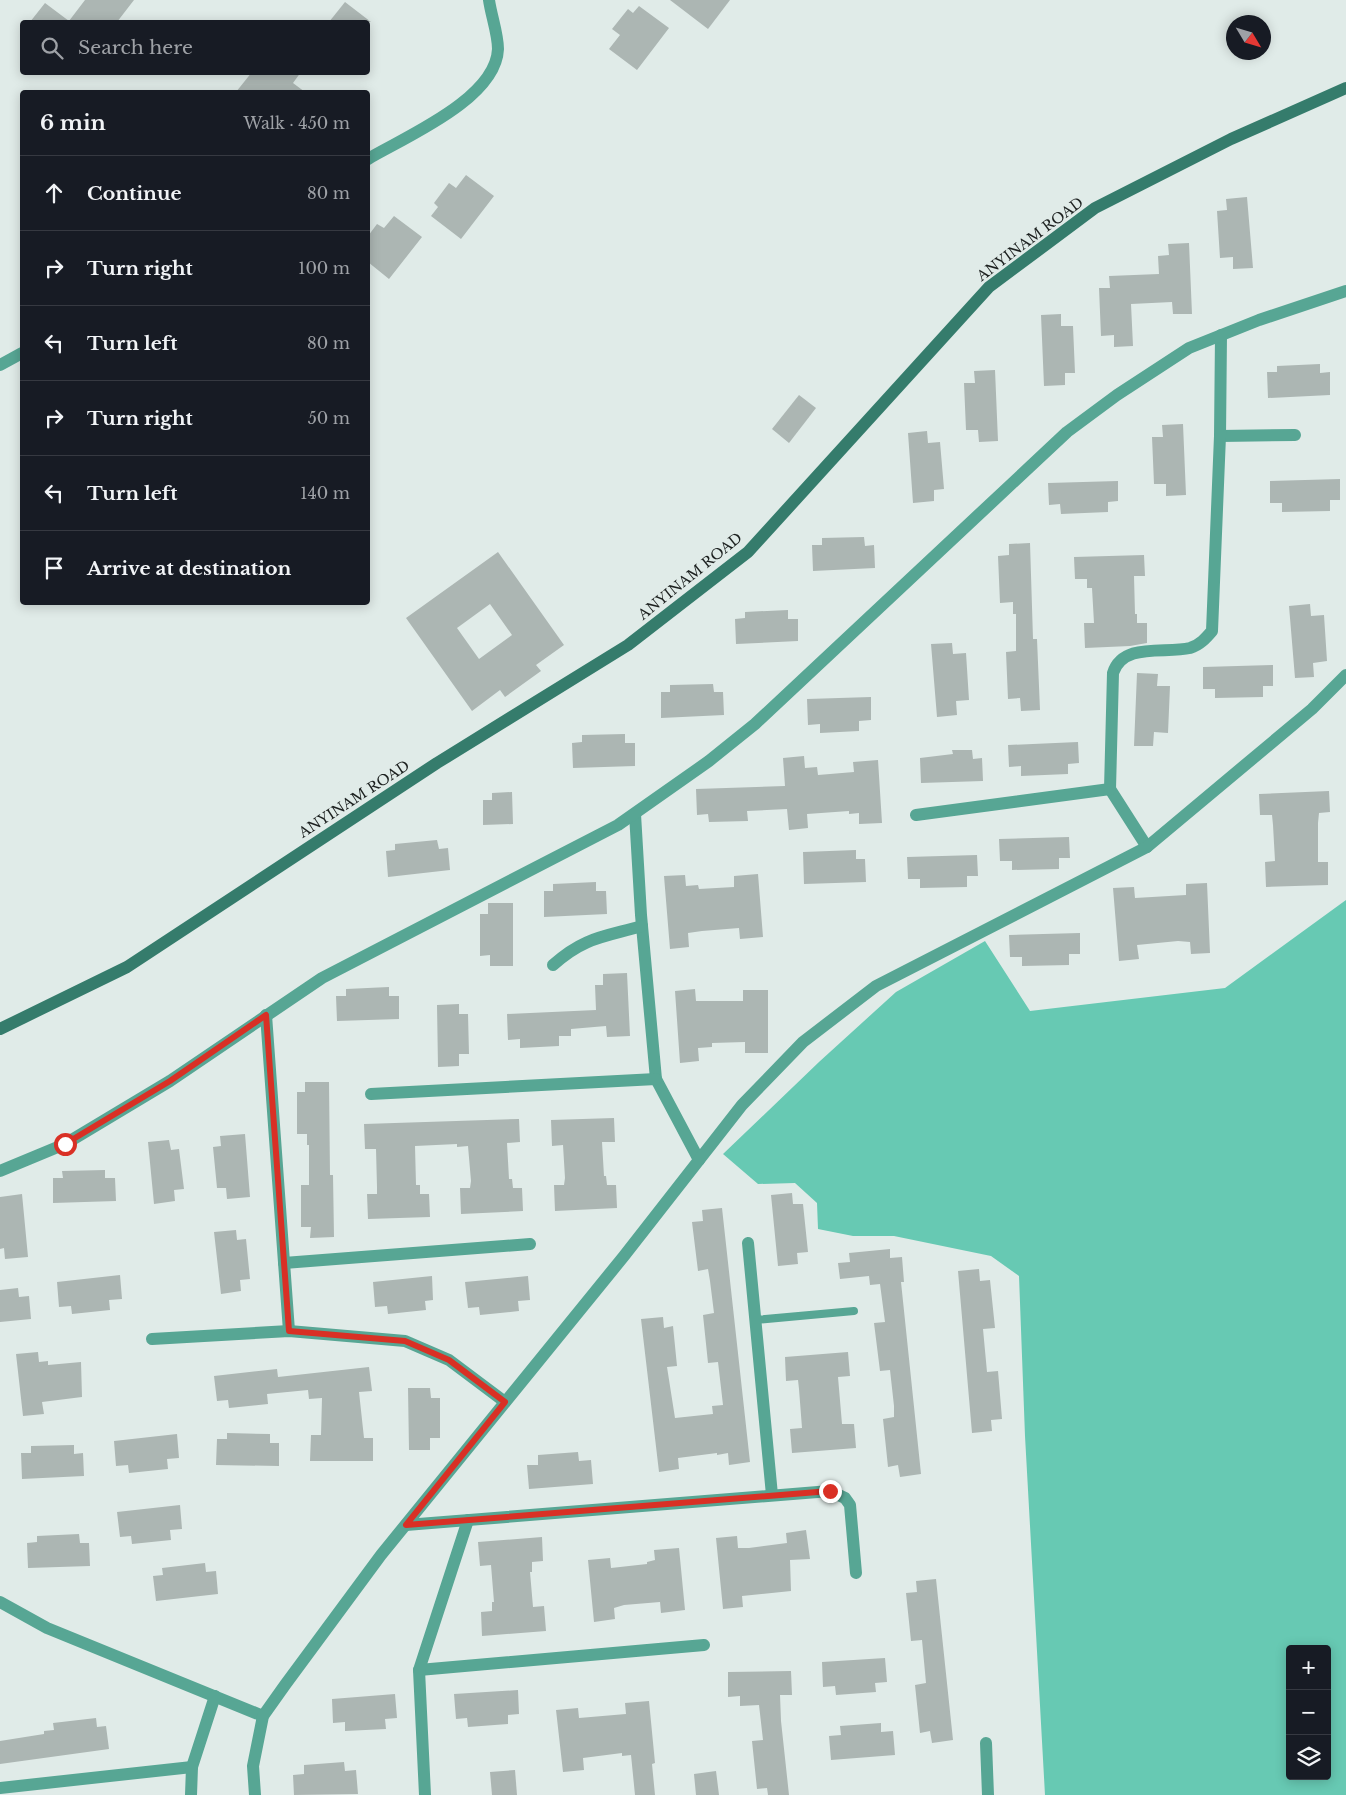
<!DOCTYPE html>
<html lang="en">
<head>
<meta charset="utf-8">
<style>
	:root { --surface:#171b24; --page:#20242c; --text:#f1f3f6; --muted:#9ea1a6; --line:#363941 }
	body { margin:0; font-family:"Libre Baskerville",serif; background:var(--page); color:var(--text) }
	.controls { position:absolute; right:15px; bottom:15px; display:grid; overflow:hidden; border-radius:5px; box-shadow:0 2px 12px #0003 }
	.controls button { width:45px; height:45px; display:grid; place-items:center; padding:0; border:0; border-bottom:1px solid var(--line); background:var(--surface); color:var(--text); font:25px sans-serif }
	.compass { position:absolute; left:1226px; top:15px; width:45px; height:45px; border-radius:50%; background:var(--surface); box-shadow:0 2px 12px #0003; rotate:128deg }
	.stop { position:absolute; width:15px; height:15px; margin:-11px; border:4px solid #d93025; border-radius:50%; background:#fff }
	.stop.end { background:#d93025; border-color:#fff; box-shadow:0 1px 5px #0008 }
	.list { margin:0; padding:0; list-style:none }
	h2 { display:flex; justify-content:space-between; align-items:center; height:65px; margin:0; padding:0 20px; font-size:21px }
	h2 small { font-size:16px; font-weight:400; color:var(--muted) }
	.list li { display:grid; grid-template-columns:32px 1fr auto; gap:15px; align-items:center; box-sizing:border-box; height:75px; padding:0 20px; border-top:1px solid var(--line) }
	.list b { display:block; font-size:19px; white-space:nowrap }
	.list em { font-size:16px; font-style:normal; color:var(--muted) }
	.icon { flex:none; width:28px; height:28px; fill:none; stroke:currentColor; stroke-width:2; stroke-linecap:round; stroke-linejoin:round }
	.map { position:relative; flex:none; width:1346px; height:1795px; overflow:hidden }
	.search { position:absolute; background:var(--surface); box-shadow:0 2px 12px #0003; left:20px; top:20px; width:350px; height:55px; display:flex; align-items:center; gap:12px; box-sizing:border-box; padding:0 18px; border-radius:5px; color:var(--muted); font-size:19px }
	.panel { position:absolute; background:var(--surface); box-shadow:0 2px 12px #0003; left:20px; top:90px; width:350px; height:515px; border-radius:5px }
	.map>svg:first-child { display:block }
</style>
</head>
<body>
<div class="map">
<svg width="1346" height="1795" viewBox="0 0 1346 1795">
	<rect width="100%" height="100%" fill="#e0ebe8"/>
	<path fill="#67c9b3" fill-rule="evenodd" d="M1346,900V1795H1045L1025,1436L1019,1276L991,1256L894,1236H853L818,1229L817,1203L795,1183L758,1184L723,1154L819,1062L896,992L985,941L1030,1011L1225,988ZM1290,1649H1327V1776H1290Z"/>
	<g fill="#acb6b3" fill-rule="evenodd">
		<polygon points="85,0 134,0 117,22 30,22 45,3 69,21"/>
		<polygon points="670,0 730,0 708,29"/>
		<polygon points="345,2 371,22 329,22"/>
		<polygon points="639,6 669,28 637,70 609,49 620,35 612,29 628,9 633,13"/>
		<polygon points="252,72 301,72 293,83 305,92 236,92"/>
		<polygon points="466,175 494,196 461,239 431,216 438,207 434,203 449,183 456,188"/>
		<polygon points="1247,197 1253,268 1233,269 1233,257 1220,258 1217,211 1227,210 1226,199"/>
		<polygon points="394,216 422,237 389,279 368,262 368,236 377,224 384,228"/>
		<polygon points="1189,243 1192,314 1173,314 1172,302 1131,304 1133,346 1114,347 1114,335 1101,336 1099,288 1110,288 1109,276 1159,274 1158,256 1169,255 1168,244"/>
		<polygon points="1061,314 1061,326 1073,326 1075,373 1065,373 1065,385 1044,386 1041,315"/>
		<polygon points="1320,364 1320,373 1330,372 1330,395 1268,398 1267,372 1277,372 1277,366"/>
		<polygon points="995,370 998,441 979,442 978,430 966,430 964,383 975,383 974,371"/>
		<polygon points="799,395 816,408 789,443 772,429"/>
		<polygon points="1183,424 1186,495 1166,496 1166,484 1154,484 1152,437 1163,437 1162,425"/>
		<polygon points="927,431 928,443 940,442 944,489 934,490 934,501 913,503 908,433"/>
		<polygon points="1340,479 1340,500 1330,500 1330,511 1282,512 1282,503 1270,503 1270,481"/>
		<polygon points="1118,481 1118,501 1108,502 1108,512 1061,514 1060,504 1049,505 1048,483"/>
		<polygon points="864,537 865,546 874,545 875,568 813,571 812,545 822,545 822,538"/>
		<polygon points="1030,543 1033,639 1037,639 1040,710 1021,711 1020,698 1008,699 1006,652 1016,651 1016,614 1013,614 1013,602 1000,603 998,556 1009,555 1009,544"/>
		<path d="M498,552L564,645L536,665L541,671L505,697L500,690L472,711L406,618ZM490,604L512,635L479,659L457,628Z"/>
		<polygon points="1144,555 1145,576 1134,576 1135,614 1137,614 1137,623 1147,623 1147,643 1130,646 1085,648 1084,623 1094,623 1092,588 1087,588 1087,579 1075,579 1074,557"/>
		<polygon points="1310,604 1311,616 1324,615 1327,661 1313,663 1314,677 1295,678 1289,606"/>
		<polygon points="788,610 788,619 798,619 798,641 736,644 735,619 745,618 745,612"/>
		<polygon points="952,643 953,654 966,653 969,700 956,701 957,715 937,717 931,644"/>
		<polygon points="1273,665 1273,686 1263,686 1263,697 1215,698 1215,689 1203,689 1203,667"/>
		<polygon points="1137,673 1158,674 1157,686 1170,686 1168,733 1154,732 1153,746 1134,746"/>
		<polygon points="713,684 714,692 723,692 724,715 661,718 661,692 670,692 670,685"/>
		<polygon points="871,697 871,720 859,721 859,731 820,733 820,724 808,725 807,699"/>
		<polygon points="625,734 625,743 635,743 635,766 573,768 572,743 582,742 582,735"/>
		<polygon points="1078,742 1079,763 1068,764 1068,774 1021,776 1021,766 1009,767 1008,745"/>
		<polygon points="952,750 972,750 973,759 982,758 983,781 921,783 920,758 953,754"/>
		<polygon points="804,756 805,768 817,767 818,775 854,772 853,762 878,760 882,823 859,824 859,813 849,814 849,811 807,814 808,828 789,830 787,809 747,811 748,821 709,822 708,814 697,815 696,789 785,786 783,758"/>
		<polygon points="1329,791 1330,812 1319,813 1318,823 1318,862 1328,862 1328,885 1266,887 1265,862 1275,861 1273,825 1272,815 1260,815 1259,794"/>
		<polygon points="512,792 513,824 483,825 483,800 492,800 492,793"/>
		<polygon points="1069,837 1070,858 1059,858 1059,869 1012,870 1012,861 1000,861 999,839"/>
		<polygon points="437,840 439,849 448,848 450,870 388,877 386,851 395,850 395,844"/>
		<polygon points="856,850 856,859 865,859 866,882 804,884 803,852"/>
		<polygon points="977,855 978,876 967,876 967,887 920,888 920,879 908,879 907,857"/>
		<polygon points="758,874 763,937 740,939 739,928 702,931 688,933 689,947 670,949 664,876 685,875 686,886 698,885 699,889 734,887 734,876"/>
		<polygon points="596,882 596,891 606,891 607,914 544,917 544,891 553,891 553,884"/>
		<polygon points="1207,883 1210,953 1191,954 1190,942 1178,941 1137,945 1139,959 1119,961 1113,888 1134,887 1135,898 1186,895 1186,884"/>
		<polygon points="488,903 513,903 513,966 490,966 490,955 480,956 480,914 488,914"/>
		<polygon points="1080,933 1080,954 1069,954 1069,965 1022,966 1022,957 1010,957 1009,935"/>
		<polygon points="627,973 630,1036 607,1037 606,1026 571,1029 571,1036 559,1036 559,1046 520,1048 520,1039 508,1040 507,1014 596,1010 595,985 603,985 603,974"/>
		<polygon points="389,987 389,996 399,996 399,1019 337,1021 336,996 346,996 346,989"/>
		<polygon points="695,989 696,1001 743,1001 743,990 768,990 768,1053 745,1053 745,1042 712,1043 712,1047 698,1048 699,1061 680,1063 675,991"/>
		<polygon points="459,1004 459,1014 468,1014 469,1054 459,1054 459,1066 438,1067 437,1005"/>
		<polygon points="305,1082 329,1082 330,1175 333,1175 334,1237 310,1238 311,1227 301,1227 301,1185 309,1185 309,1145 307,1145 307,1134 297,1134 297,1092 305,1092"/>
		<polygon points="614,1118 615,1142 602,1142 604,1176 606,1176 607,1185 616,1185 617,1208 555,1211 554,1185 564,1185 565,1178 563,1145 552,1146 551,1120"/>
		<polygon points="519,1119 520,1142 507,1143 509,1179 512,1179 513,1188 522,1188 523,1211 461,1214 460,1188 470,1188 471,1181 468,1146 457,1147 457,1144 415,1146 416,1185 420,1185 420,1194 429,1194 430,1217 368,1219 367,1194 377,1194 377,1187 376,1149 365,1149 364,1124"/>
		<polygon points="245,1134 250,1197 227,1199 226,1188 217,1188 213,1147 221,1146 220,1136"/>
		<polygon points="169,1140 171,1150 179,1149 184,1189 174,1190 175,1201 154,1204 148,1142"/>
		<polygon points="105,1170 105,1178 115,1178 116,1201 53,1203 53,1178 63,1178 62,1171"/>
		<polygon points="792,1193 793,1204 803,1204 808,1252 797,1253 798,1264 778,1266 771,1195"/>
		<polygon points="22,1194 28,1257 5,1259 4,1248 0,1249 0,1197"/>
		<polygon points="722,1208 750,1462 729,1465 728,1453 717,1455 717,1453 678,1458 679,1469 659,1472 641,1319 663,1317 664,1328 673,1326 677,1366 667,1367 675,1418 713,1414 712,1406 723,1405 718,1362 708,1363 703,1315 714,1313 710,1281 708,1269 698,1271 692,1222 703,1221 702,1210"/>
		<polygon points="236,1230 237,1240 246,1239 250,1279 240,1280 241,1291 221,1294 214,1232"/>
		<polygon points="890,1249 890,1258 902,1257 904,1282 901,1282 921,1474 900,1477 898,1465 888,1467 883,1419 894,1417 894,1406 890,1370 880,1371 874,1323 885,1322 880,1284 870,1285 869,1276 840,1279 838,1263 850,1262 849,1253"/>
		<polygon points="979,1269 980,1281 990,1280 995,1328 983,1329 987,1372 998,1371 1002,1419 991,1420 992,1431 972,1433 958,1271"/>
		<polygon points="120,1275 122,1299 109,1300 110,1310 72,1314 71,1306 59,1307 57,1282"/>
		<polygon points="432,1276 433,1300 425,1301 426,1310 388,1314 387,1306 375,1307 373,1282"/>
		<polygon points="528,1276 530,1300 518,1301 519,1311 480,1315 479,1307 468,1308 465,1282"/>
		<polygon points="18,1288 19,1297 29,1296 31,1319 0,1322 0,1290"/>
		<polygon points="38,1352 39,1362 48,1361 48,1365 81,1362 82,1397 42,1402 44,1414 23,1416 16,1354"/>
		<polygon points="848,1352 850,1376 838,1377 842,1424 854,1424 856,1448 792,1453 790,1429 802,1428 799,1389 798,1380 786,1381 785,1357"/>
		<polygon points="369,1367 372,1391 359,1392 364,1438 373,1438 373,1461 310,1461 311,1435 321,1435 322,1398 309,1399 308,1390 267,1394 268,1404 229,1408 228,1400 217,1401 214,1376 277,1369 278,1377"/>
		<polygon points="408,1388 430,1388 431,1398 440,1398 440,1438 430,1438 430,1450 409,1450"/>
		<polygon points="227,1433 270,1434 270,1443 279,1443 279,1466 216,1465 217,1439 227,1439"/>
		<polygon points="177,1434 179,1458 167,1459 168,1469 129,1473 128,1465 116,1466 114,1441"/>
		<polygon points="74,1445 74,1454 83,1453 84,1476 22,1479 21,1453 31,1453 31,1446"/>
		<polygon points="578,1452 579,1461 591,1460 593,1484 529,1489 527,1465 538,1465 538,1455"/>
		<polygon points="180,1505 182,1529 170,1530 171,1540 132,1544 131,1536 120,1537 117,1512"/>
		<polygon points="806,1530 810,1559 790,1560 791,1591 742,1596 743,1607 723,1609 716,1538 737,1536 738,1548 749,1548 787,1543 786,1533"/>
		<polygon points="79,1534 80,1543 89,1543 90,1566 28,1568 27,1543 37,1542 37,1536"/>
		<polygon points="542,1537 543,1561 532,1562 532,1572 530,1572 533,1607 544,1606 546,1631 482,1636 481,1612 492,1611 492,1602 494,1602 491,1565 480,1566 478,1542"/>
		<polygon points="679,1548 685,1610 661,1613 660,1602 624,1605 614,1608 615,1619 594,1622 588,1560 610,1558 611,1568 647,1564 647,1562 655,1560 654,1550"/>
		<polygon points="205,1563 206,1572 216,1571 218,1594 156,1601 153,1576 163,1575 162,1568"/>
		<polygon points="936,1579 953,1740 932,1743 930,1731 920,1733 915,1685 926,1683 922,1640 911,1641 906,1593 917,1592 916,1581"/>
		<polygon points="885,1658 887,1682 875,1683 876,1692 836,1695 835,1686 823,1687 822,1662"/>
		<polygon points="791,1671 792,1695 780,1695 781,1721 789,1795 768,1795 767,1788 757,1789 752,1741 763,1740 759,1705 740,1706 740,1696 728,1697 728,1672"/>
		<polygon points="518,1690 519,1714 508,1715 508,1724 468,1727 467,1718 456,1719 454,1694"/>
		<polygon points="395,1694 397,1718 385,1719 386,1729 345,1731 345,1722 333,1723 332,1699"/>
		<polygon points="649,1701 655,1763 652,1764 655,1795 635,1795 631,1755 622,1756 622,1753 583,1758 584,1770 563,1772 556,1710 578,1708 579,1718 626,1714 625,1703"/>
		<polygon points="96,1718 97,1727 106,1726 109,1749 0,1764 0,1741 44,1734 44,1731 54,1730 53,1723"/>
		<polygon points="881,1723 881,1732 893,1731 895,1755 831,1760 829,1736 841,1735 840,1726"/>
		<polygon points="344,1762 345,1771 356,1770 358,1794 294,1795 293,1775 304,1774 304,1765"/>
		<polygon points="515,1770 517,1795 492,1795 490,1772"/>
		<polygon points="716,1771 719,1795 696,1795 694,1774"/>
	</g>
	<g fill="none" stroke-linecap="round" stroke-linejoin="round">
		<polyline stroke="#57a694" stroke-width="8" points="755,1320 854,1311"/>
		<g stroke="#57a694" stroke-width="12">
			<path d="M368,159C405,137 496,99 498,49C498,34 491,15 489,0"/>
			<polyline points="0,365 22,353"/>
			<polyline points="1220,436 1295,435"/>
			<polyline points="1110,789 1147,847"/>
			<polyline points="635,814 641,915 656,1079 699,1160"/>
			<path d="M916,815L1110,789L1113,673C1123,642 1165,654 1190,648C1200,645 1206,638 1212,631L1220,436L1221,335"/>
			<path d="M553,965C584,937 604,937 642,926"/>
			<polyline points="266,1015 289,1331"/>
			<polyline points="371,1094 656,1079"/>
			<polyline points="0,1171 65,1144 170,1081 322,978 618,825 709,761 755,724 1067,432 1117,395 1189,348 1259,320 1346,291"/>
			<polyline points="748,1243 772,1495"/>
			<polyline points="284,1263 530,1244"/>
			<polyline points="152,1339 289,1331 405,1341 449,1360 505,1402"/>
			<polyline points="406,1525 830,1491 845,1498 850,1505 856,1573"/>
			<polyline points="0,1602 47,1628 263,1716"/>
			<polyline points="419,1670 704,1645"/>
			<polyline points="986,1743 988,1795"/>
			<polyline points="0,1788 192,1767"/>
			<polyline points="191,1795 192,1767 215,1696"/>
			<polyline points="255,1795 253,1766 263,1716 285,1685 381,1555 624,1256 742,1105 803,1042 876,986 1147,847 1312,709 1346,675"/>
			<polyline points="425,1795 419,1670 468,1520"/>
		</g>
		<polyline stroke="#357c6c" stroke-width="12" points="0,1029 127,967 437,763 628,645 748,552 989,287 1095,208 1231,139 1346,88"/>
	</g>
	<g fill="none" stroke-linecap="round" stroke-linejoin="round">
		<polyline stroke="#d93025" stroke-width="6" points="65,1144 170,1081 266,1015 289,1331 405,1341 449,1360 505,1402 406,1525 830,1491"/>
	</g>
	<g text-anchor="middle" stroke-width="4" stroke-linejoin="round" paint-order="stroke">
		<g font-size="14" fill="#1c201f" stroke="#e0ebe8">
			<text transform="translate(1030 239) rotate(-37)" y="5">ANYINAM ROAD</text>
			<text transform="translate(690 576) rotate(-39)" y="5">ANYINAM ROAD</text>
			<text transform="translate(354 799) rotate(-33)" y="5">ANYINAM ROAD</text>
		</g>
	</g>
</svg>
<div class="controls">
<button>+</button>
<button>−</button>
<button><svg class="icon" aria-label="layers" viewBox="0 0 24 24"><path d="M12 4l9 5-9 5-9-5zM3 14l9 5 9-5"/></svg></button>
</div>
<svg class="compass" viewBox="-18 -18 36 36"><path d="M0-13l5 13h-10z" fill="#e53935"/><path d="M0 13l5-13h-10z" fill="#9ea1a6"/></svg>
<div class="stop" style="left:65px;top:1144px"></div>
<div class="stop end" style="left:830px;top:1491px"></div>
<div class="search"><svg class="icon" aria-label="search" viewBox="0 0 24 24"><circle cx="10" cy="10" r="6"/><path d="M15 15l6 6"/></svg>Search here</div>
<section class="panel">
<h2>6 min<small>Walk · 450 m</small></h2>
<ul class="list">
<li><svg class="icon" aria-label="ahead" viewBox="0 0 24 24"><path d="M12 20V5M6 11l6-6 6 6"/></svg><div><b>Continue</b></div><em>80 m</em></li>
<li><svg class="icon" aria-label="right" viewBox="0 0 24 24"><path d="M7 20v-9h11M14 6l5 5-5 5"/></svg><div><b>Turn right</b></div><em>100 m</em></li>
<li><svg class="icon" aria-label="left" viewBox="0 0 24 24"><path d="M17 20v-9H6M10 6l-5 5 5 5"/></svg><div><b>Turn left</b></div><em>80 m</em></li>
<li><svg class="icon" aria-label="right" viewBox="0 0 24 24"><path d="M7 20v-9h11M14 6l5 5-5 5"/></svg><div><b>Turn right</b></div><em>50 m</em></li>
<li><svg class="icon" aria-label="left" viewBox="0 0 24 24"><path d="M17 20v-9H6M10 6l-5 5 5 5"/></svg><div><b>Turn left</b></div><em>140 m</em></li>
<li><svg class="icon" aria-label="arrive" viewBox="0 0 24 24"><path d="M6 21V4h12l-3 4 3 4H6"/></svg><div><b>Arrive at destination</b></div></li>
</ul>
</section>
</div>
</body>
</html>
